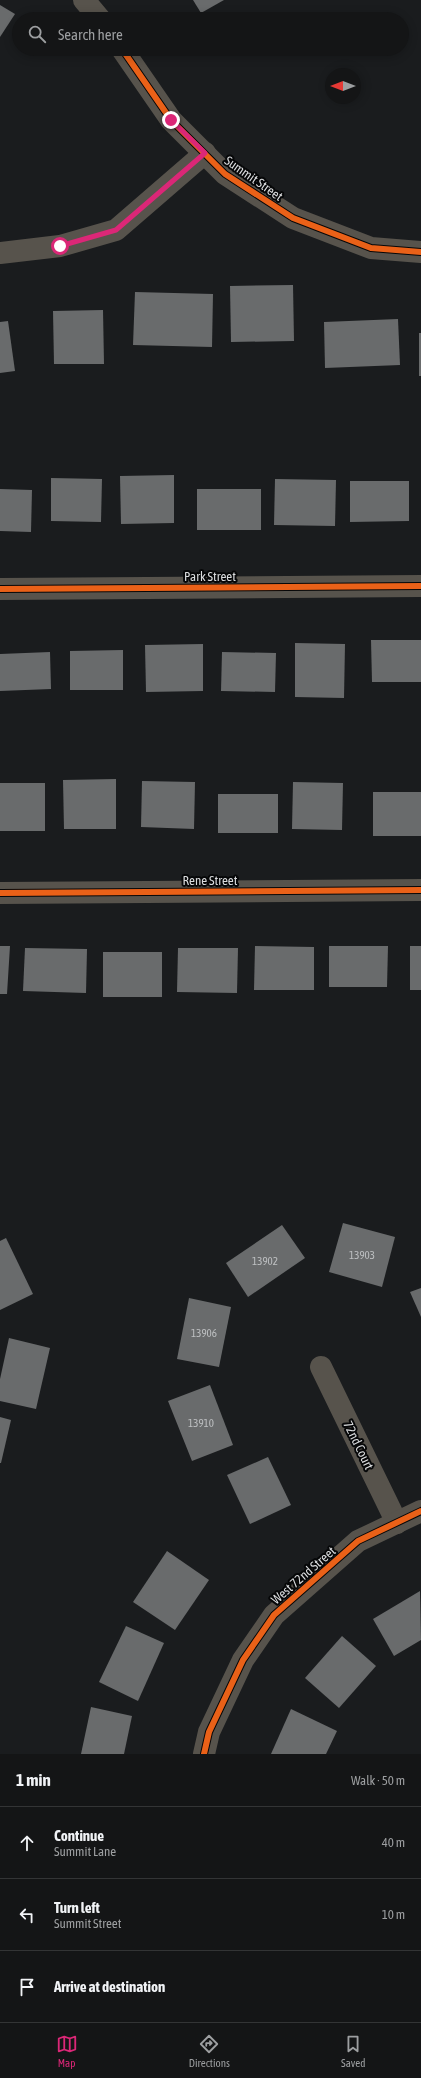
<!DOCTYPE html>
<html lang="en">
<head>
<meta charset="utf-8">
<style>
	:root { --surface:#141516; --page:#212223; --text:#f1f3f6; --muted:#9d9fa1; --line:#333435; --accent:#db2777 }
	body { margin:0; font-family:"Asap Condensed",sans-serif; background:var(--page); color:var(--text) }
	.compass { position:absolute; left:325px; top:68px; width:36px; height:36px; border-radius:50%; background:var(--surface); box-shadow:0 2px 10px #0003; rotate:270deg }
	.stop { position:absolute; width:12px; height:12px; margin:-9px; border:3px solid #db2777; border-radius:50%; background:#fff }
	.stop.end { background:#db2777; border-color:#fff; box-shadow:0 1px 4px #0008 }
	.list { margin:0; padding:0; list-style:none }
	h2 { display:flex; justify-content:space-between; align-items:center; height:52px; margin:0; padding:0 16px; font-size:17px }
	h2 small { font-size:13px; font-weight:400; color:var(--muted) }
	.list li { display:grid; grid-template-columns:26px 1fr auto; gap:12px; align-items:center; box-sizing:border-box; height:72px; padding:0 16px; border-top:1px solid var(--line) }
	.list b { display:block; font-size:15px; white-space:nowrap }
	.list p { margin:0; font-size:13px; white-space:nowrap; color:var(--muted) }
	.list em { font-size:13px; font-style:normal; color:var(--muted) }
	.icon { flex:none; width:22px; height:22px; fill:none; stroke:currentColor; stroke-width:2; stroke-linecap:round; stroke-linejoin:round }
	.map { position:relative; flex:none; width:421px; height:1754px; overflow:hidden }
	.search { position:absolute; background:var(--surface); box-shadow:0 2px 10px #0003; left:12px; right:12px; top:12px; height:44px; display:flex; align-items:center; gap:10px; box-sizing:border-box; padding:0 14px; border-radius:22px; color:var(--muted); font-size:15px }
	.sheet { height:268px; background:var(--surface) }
	nav { display:flex; justify-content:space-around; align-items:center; box-sizing:border-box; height:56px; border-top:1px solid var(--line); background:var(--surface); font-size:11px; color:var(--muted) }
	nav a { display:grid; justify-items:center; gap:2px }
	nav .on { color:var(--accent) }
	.map>svg:first-child { display:block }
</style>
</head>
<body>
<div class="map">
<svg width="421" height="1754" viewBox="0 0 421 1754">
	<rect width="100%" height="100%" fill="#1a1c1e"/>
	<g fill="#696b6c">
		<polygon points="193,0 224,0 201,13"/>
		<polygon points="0,5 15,14 0,37"/>
		<polygon points="293,285 294,341 231,342 230,286"/>
		<polygon points="135,292 213,294 212,347 133,345"/>
		<polygon points="103,310 104,364 54,364 53,311"/>
		<polygon points="398,319 400,365 325,368 324,322"/>
		<polygon points="8,321 15,371 0,373 0,322"/>
		<rect x="419" y="333" width="2" height="43"/>
		<polygon points="174,475 174,523 121,524 120,476"/>
		<polygon points="51,478 102,479 101,522 51,521"/>
		<polygon points="275,479 336,480 335,526 274,525"/>
		<polygon points="350,481 409,481 409,521 350,522"/>
		<polygon points="0,489 32,490 31,532 0,531"/>
		<rect x="197" y="489" width="64" height="41"/>
		<polygon points="371,640 421,640 421,682 372,682"/>
		<polygon points="295,643 345,644 344,698 295,697"/>
		<polygon points="203,644 203,691 146,692 145,645"/>
		<polygon points="123,650 123,690 70,690 70,651"/>
		<polygon points="50,652 51,689 0,691 0,654"/>
		<polygon points="222,652 276,653 275,692 221,691"/>
		<polygon points="116,779 116,829 64,829 63,780"/>
		<polygon points="142,781 195,782 194,829 141,827"/>
		<polygon points="293,782 343,783 342,830 292,829"/>
		<rect x="0" y="783" width="45" height="48"/>
		<rect x="373" y="792" width="48" height="44"/>
		<rect x="218" y="794" width="60" height="39"/>
		<polygon points="0,946 10,946 7,994 0,994"/>
		<polygon points="255,946 314,947 314,990 254,990"/>
		<polygon points="329,946 388,946 387,987 329,987"/>
		<rect x="410" y="946" width="11" height="44"/>
		<polygon points="25,948 87,949 86,993 23,991"/>
		<polygon points="178,948 238,948 237,993 177,992"/>
		<rect x="103" y="952" width="59" height="45"/>
		<polygon points="343,1223 395,1237 382,1287 329,1272"/>
		<polygon points="282,1225 305,1258 248,1297 226,1263"/>
		<polygon points="6,1238 33,1294 0,1310 0,1241"/>
		<polygon points="421,1288 421,1317 410,1292"/>
		<polygon points="189,1298 231,1307 219,1367 177,1359"/>
		<polygon points="9,1338 50,1348 36,1409 0,1401 0,1379"/>
		<polygon points="210,1385 233,1445 192,1461 168,1401"/>
		<polygon points="0,1417 11,1420 1,1463 0,1463"/>
		<polygon points="268,1457 291,1505 250,1524 227,1475"/>
		<polygon points="167,1551 209,1580 175,1630 133,1602"/>
		<polygon points="420,1591 421,1640 394,1656 373,1619"/>
		<polygon points="126,1626 164,1643 138,1701 99,1682"/>
		<polygon points="342,1636 376,1666 339,1708 305,1678"/>
		<polygon points="91,1707 132,1716 124,1754 81,1754"/>
		<polygon points="291,1709 337,1731 326,1754 271,1754"/>
	</g>
	<g fill="none" stroke-linecap="round" stroke-linejoin="round">
		<g stroke="#57534c" stroke-width="22">
			<polyline points="84,0 100,19"/>
			<polyline points="122,49 171,120 225,174 293,218 371,248 421,252"/>
			<polyline points="0,253 60,246 116,230 205,153"/>
			<polyline points="0,589 421,586"/>
			<polyline points="0,893 421,890"/>
			<polyline points="321,1367 397,1523"/>
			<polyline points="204,1754 209,1732 243,1660 274,1615 358,1541 421,1511"/>
		</g>
		<defs>
			<g id="cycleway">
				<polyline points="122,49 171,120 225,174 293,218 371,248 421,252"/>
				<polyline points="0,589 421,586"/>
				<polyline points="0,893 421,890"/>
				<polyline points="204,1754 209,1732 243,1660 274,1615 358,1541 421,1511"/>
			</g>
		</defs>
		<use href="#cycleway" stroke="#060708" stroke-width="8"/>
		<use href="#cycleway" stroke="#ea6118" stroke-width="6"/>
	</g>
	<g fill="none" stroke-linecap="round" stroke-linejoin="round">
		<polyline stroke="#db2777" stroke-width="5" points="60,246 116,230 205,153 171,120"/>
	</g>
	<g text-anchor="middle" stroke-width="4" stroke-linejoin="round" paint-order="stroke">
		<g font-size="11" fill="#bec0c2">
			<text x="362" y="1259">13903</text>
			<text x="265" y="1265">13902</text>
			<text x="204" y="1337">13906</text>
			<text x="201" y="1427">13910</text>
		</g>
		<g font-size="13" fill="#dbdddf" stroke="#060708">
			<text transform="translate(254 178) rotate(35)" y="5">Summit Street</text>
			<text x="210" y="581">Park Street</text>
			<text x="210" y="885">Rene Street</text>
			<text transform="translate(359 1445) rotate(64)" y="5">72nd Court</text>
			<text transform="translate(303 1575) rotate(-41)" y="5">West 72nd Street</text>
		</g>
	</g>
</svg>
<svg class="compass" viewBox="-18 -18 36 36"><path d="M0-13l5 13h-10z" fill="#e53935"/><path d="M0 13l5-13h-10z" fill="#9d9fa1"/></svg>
<div class="stop" style="left:60px;top:246px"></div>
<div class="stop end" style="left:171px;top:120px"></div>
<div class="search"><svg class="icon" aria-label="search" viewBox="0 0 24 24"><circle cx="10" cy="10" r="6"/><path d="M15 15l6 6"/></svg>Search here</div>
</div>
<section class="sheet">
<h2>1 min<small>Walk · 50 m</small></h2>
<ul class="list">
<li><svg class="icon" aria-label="ahead" viewBox="0 0 24 24"><path d="M12 20V5M6 11l6-6 6 6"/></svg><div><b>Continue</b><p>Summit Lane</p></div><em>40 m</em></li>
<li><svg class="icon" aria-label="left" viewBox="0 0 24 24"><path d="M17 20v-9H6M10 6l-5 5 5 5"/></svg><div><b>Turn left</b><p>Summit Street</p></div><em>10 m</em></li>
<li><svg class="icon" aria-label="arrive" viewBox="0 0 24 24"><path d="M6 21V4h12l-3 4 3 4H6"/></svg><div><b>Arrive at destination</b></div></li>
</ul>
</section>
<nav>
<a class="on"><svg class="icon" aria-label="map" viewBox="0 0 24 24"><path d="M3 6l6-2 6 2 6-2v14l-6 2-6-2-6 2zM9 4v14M15 6v14"/></svg>Map</a>
<a><svg class="icon" aria-label="directions" viewBox="0 0 24 24"><path d="M12 3l9 9-9 9-9-9zM9 14v-3h6M13 9l2 2-2 2"/></svg>Directions</a>
<a><svg class="icon" aria-label="saved" viewBox="0 0 24 24"><path d="M7 4h10v16l-5-4-5 4z"/></svg>Saved</a>
</nav>
</body>
</html>
